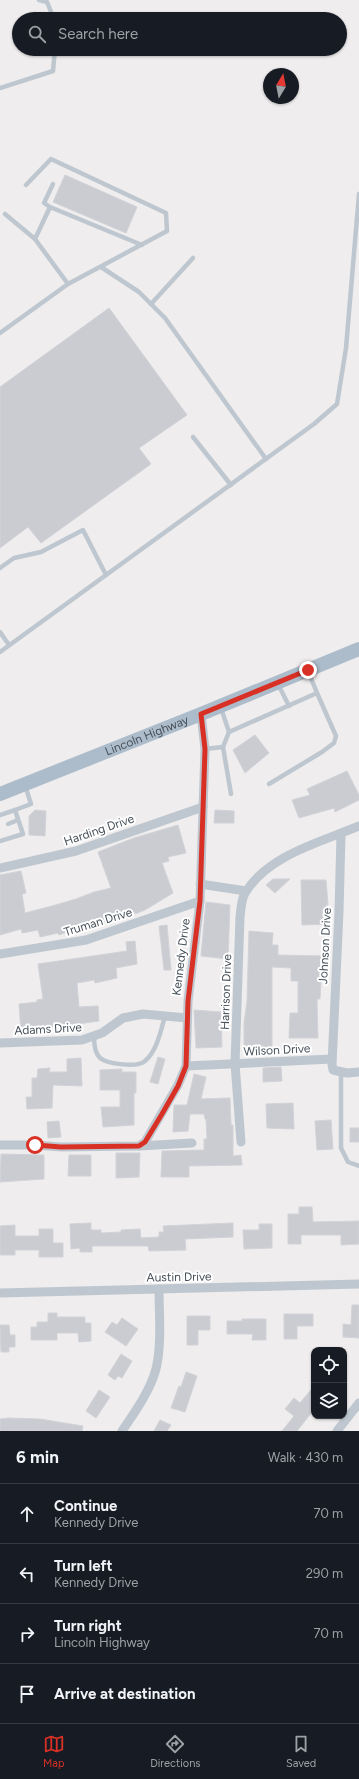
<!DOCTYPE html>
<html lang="en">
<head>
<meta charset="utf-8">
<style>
	:root { --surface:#171b24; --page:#242831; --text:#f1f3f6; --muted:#9ea1a6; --line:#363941; --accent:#d93025 }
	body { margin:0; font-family:Figtree,sans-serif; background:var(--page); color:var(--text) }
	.controls { position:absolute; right:12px; bottom:12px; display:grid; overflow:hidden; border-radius:8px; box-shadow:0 1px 3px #0004 }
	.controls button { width:36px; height:36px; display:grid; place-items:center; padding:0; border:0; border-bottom:1px solid var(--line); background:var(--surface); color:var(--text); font:20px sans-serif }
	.compass { position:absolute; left:263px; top:68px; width:36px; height:36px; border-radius:50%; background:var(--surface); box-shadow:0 1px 3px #0004; rotate:10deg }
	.stop { position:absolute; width:12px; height:12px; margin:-9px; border:3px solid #d93025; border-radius:50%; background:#fff }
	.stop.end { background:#d93025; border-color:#fff; box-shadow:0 1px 4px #0008 }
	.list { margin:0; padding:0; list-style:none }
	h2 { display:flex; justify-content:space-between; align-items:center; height:52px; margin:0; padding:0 16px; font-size:17px }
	h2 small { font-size:13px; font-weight:400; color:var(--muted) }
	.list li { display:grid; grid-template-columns:26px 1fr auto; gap:12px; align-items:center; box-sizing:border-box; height:60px; padding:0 16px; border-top:1px solid var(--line) }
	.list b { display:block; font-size:15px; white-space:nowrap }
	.list p { margin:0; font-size:13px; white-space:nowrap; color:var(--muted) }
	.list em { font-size:13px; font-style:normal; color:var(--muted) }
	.icon { flex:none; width:22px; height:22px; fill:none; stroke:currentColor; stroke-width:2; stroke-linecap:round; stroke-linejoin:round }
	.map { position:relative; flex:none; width:359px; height:1431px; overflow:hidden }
	.search { position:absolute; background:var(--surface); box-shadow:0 1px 3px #0004; left:12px; right:12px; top:12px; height:44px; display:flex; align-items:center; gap:10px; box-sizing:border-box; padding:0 14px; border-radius:22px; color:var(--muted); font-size:15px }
	.sheet { height:292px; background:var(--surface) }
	nav { display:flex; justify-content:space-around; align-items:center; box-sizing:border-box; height:56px; border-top:1px solid var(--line); background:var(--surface); font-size:11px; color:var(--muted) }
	nav a { display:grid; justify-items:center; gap:2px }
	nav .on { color:var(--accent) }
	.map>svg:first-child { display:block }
</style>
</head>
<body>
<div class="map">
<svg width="359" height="1431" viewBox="0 0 359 1431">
	<rect width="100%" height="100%" fill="#efeded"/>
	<g fill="#caccd2" stroke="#d1d3d8">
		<polygon points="65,175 137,207 126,233 53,202"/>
		<polygon points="109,308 187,415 139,448 151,464 41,543 28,527 0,548 0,387"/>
		<polygon points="255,735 269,753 245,773 233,750"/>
		<polygon points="347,771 359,795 359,800 335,812 334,808 299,818 292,800 310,795 307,789"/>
		<polygon points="35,810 46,811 45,836 29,835 29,816"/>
		<polygon points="215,810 234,811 234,823 214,823"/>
		<polygon points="178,825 186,853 168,857 169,861 162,863 173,893 145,910 135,914 135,912 112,922 87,928 79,932 78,928 59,935 58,933 40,937 38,930 22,933 21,929 0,935 0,875 21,871 26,893 22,894 25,913 52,906 76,899 94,892 111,888 98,852 134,838"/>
		<polygon points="273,879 290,879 275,893 266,885"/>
		<polygon points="301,880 326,880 328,905 326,905 327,924 302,925"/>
		<polygon points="206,902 230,905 228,959 201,956"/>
		<polygon points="167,925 171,970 164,970 159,926"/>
		<polygon points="249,931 273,933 272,945 278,945 278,955 325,956 324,981 321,981 320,999 317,999 318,1038 289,1038 290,1013 298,1013 298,981 291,981 291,968 272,967 272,1050 244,1049 244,1023 247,1001"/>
		<polygon points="135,941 137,964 116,968 117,978 95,983 94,980 77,983 79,1007 98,1006 99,1021 21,1032 19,1004 37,1002 37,1000 43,999 38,964 127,951 126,942"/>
		<polygon points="194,1010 221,1012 222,1047 196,1048"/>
		<polygon points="158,1057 165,1059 158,1084 150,1082"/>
		<polygon points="81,1058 82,1086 53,1085 52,1108 27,1109 26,1097 32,1097 32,1078 37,1078 38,1069 50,1068 49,1072 67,1072 67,1059"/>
		<polygon points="281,1067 282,1081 263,1082 263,1068"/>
		<polygon points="122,1069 122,1072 136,1072 136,1093 134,1093 134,1125 103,1127 101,1107 120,1107 120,1090 100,1090 100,1070"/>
		<polygon points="194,1074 206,1077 201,1099 230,1098 231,1125 233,1125 233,1156 241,1155 242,1165 189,1166 189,1177 161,1177 162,1151 204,1150 204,1139 207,1139 206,1119 205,1119 204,1114 190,1114 188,1131 173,1132 174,1105 187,1105"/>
		<polygon points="293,1103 294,1129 267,1128 266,1104"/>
		<polygon points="331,1120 333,1149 317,1150 315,1121"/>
		<polygon points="59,1121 61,1137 48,1138 47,1122"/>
		<rect x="350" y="1128" width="9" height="14"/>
		<polygon points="116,1153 140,1153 139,1177 116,1178"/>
		<polygon points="1,1154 44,1155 44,1179 0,1182"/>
		<polygon points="69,1155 91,1155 91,1176 68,1176"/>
		<polygon points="299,1207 312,1207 313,1222 359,1221 359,1244 341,1245 341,1235 301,1235 301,1244 288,1244 288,1214 299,1214"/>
		<polygon points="91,1223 91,1230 101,1230 101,1233 121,1232 121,1230 140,1229 141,1238 159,1237 159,1232 164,1232 163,1226 233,1223 233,1237 185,1239 186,1250 149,1251 148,1246 92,1246 92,1252 80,1252 80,1248 71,1249 70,1224"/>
		<polygon points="259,1224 272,1224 272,1248 244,1249 243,1230 259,1230"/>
		<polygon points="15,1225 15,1236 39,1236 39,1229 53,1229 53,1243 63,1243 63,1257 39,1257 39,1250 15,1250 15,1255 0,1255 0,1226"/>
		<polygon points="352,1305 359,1305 359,1338 343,1337 343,1324 351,1325"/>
		<polygon points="48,1313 57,1313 57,1317 85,1317 85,1323 91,1323 91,1341 79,1342 78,1333 57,1333 57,1340 31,1340 31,1327 37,1327 37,1322 48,1322"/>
		<polygon points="284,1314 313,1314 313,1326 297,1326 297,1339 284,1339"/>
		<polygon points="187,1316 210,1316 210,1330 198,1330 198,1345 187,1345"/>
		<polygon points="122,1318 138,1329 126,1346 105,1332 112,1322 117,1325"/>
		<polygon points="242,1319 266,1319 266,1340 252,1340 253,1334 227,1334 227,1321 242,1321"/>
		<polygon points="0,1325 9,1325 10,1335 15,1335 15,1347 9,1347 9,1352 1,1352"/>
		<polygon points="121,1354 132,1361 122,1378 118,1376 115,1380 108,1375"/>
		<polygon points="186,1372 197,1376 185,1412 171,1408 179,1386 181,1387"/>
		<polygon points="314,1386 314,1406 310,1411 312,1412 297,1431 282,1431 294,1416 285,1409 294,1398 300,1403"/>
		<polygon points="99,1390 110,1397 96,1418 86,1411"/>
		<polygon points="8,1418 40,1419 83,1426 82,1431 0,1431 0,1419"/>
		<polygon points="160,1420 171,1425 167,1431 154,1431"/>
	</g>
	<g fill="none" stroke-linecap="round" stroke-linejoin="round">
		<g stroke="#bec7cf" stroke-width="4.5">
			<polyline points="39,0 47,2 54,19"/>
			<polyline points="0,88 53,71 55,49"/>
			<polyline points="50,207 44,203 53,184"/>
			<polyline points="5,214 35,239"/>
			<polyline points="101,267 139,292 165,318 266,459"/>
			<polyline points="68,284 35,239 50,207 142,245"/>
			<polyline points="151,304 193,258"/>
			<polyline points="0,333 68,284 167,231 166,213 51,159 26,185"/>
			<polyline points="193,437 231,485"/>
			<polyline points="0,568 14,558 41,552 83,530 106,575"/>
			<polyline points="0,632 9,645"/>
			<polyline points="0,652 314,424 337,404 346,348 359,194"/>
			<polyline points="308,671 317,693"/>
			<polyline points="278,684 289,706"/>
			<polyline points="221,708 229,732 317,693 336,736 334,743 322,752 269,784"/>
			<polyline points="229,732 223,747 231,794"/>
			<polyline points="205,749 223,747"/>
			<polyline points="0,815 15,810"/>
			<polyline points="8,824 18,820"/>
			<polyline points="0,841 23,834 15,810 31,804 25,785"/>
			<path d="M94,1037C94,1044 95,1053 100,1058C107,1064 138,1068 145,1061C157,1051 161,1030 165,1016"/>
			<polyline points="341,1072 341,1148 348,1162 359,1166"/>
		</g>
		<g stroke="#bec7cf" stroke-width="9">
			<polyline points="341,834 339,912 332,1064 333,1070 347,1073 359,1072"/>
			<polyline points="0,868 76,851 203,807"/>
			<polyline points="200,884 246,891"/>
			<polyline points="0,954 86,940 200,901"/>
			<polyline points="0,1043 82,1040 102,1033 123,1018 143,1014 187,1018"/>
			<polyline points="186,1066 332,1059"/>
			<path d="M241,1142L235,1064L240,917C241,910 241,900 245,893C268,855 321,842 359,826"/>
			<polyline points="0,1145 35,1145 61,1147 139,1146 145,1142 178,1085 186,1066 188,1001 200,901 205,749 201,714"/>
			<polyline points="139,1146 192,1143"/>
			<polyline points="0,1293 359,1284"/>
			<path d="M122,1431C135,1412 150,1391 156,1369C162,1343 159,1315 159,1289"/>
			<polyline points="337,1431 359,1403"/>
		</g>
		<path stroke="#adbccb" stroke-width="14" id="s1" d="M0,794L201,714L359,649"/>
	</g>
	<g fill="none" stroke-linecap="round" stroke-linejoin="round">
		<polyline stroke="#d93025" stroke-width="5" points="35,1145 61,1147 139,1146 145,1142 162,1114 178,1086 186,1066 188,1001 200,901 205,749 201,714 308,670"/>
	</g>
	<g text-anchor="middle" stroke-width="4" stroke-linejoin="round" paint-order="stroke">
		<g font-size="12" fill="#465059" stroke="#fff">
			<text dy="4" stroke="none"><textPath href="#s1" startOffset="158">Lincoln Highway</textPath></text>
			<text transform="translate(99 830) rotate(-19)" y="4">Harding Drive</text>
			<text transform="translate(98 922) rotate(-17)" y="4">Truman Drive</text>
			<text transform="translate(325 946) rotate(-87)" y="4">Johnson Drive</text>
			<text transform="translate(181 957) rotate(-83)" y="4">Kennedy Drive</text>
			<text transform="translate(226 992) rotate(-88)" y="4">Harrison Drive</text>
			<text transform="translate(48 1029) rotate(-3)" y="4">Adams Drive</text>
			<text transform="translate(277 1050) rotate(-3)" y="4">Wilson Drive</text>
			<text transform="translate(179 1277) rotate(-1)" y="4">Austin Drive</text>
		</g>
	</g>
</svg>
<div class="controls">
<button><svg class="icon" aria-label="locate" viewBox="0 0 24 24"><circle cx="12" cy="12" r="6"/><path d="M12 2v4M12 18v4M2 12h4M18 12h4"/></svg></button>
<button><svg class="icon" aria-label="layers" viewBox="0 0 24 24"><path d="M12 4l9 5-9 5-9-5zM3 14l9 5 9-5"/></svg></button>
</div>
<svg class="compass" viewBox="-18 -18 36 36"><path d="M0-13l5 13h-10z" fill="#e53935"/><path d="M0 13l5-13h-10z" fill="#9ea1a6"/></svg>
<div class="stop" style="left:35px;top:1145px"></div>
<div class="stop end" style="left:308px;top:670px"></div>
<div class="search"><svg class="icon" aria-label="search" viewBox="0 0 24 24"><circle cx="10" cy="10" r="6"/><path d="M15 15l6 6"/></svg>Search here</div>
</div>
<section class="sheet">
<h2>6 min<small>Walk · 430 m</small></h2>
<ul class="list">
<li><svg class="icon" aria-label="ahead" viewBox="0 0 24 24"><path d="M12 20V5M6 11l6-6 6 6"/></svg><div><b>Continue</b><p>Kennedy Drive</p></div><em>70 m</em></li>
<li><svg class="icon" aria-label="left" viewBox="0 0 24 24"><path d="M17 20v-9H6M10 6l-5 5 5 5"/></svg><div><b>Turn left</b><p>Kennedy Drive</p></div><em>290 m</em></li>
<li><svg class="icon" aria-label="right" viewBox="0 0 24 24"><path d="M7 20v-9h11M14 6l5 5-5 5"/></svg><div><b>Turn right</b><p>Lincoln Highway</p></div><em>70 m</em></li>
<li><svg class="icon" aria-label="arrive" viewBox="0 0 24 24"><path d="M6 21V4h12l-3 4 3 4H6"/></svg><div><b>Arrive at destination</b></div></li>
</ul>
</section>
<nav>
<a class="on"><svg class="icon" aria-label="map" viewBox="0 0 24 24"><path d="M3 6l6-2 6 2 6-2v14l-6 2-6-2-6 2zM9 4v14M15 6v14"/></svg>Map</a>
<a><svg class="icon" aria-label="directions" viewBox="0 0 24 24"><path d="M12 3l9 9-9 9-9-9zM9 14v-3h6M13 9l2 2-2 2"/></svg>Directions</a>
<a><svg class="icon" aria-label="saved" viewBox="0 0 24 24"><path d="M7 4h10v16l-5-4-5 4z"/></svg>Saved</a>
</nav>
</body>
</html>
